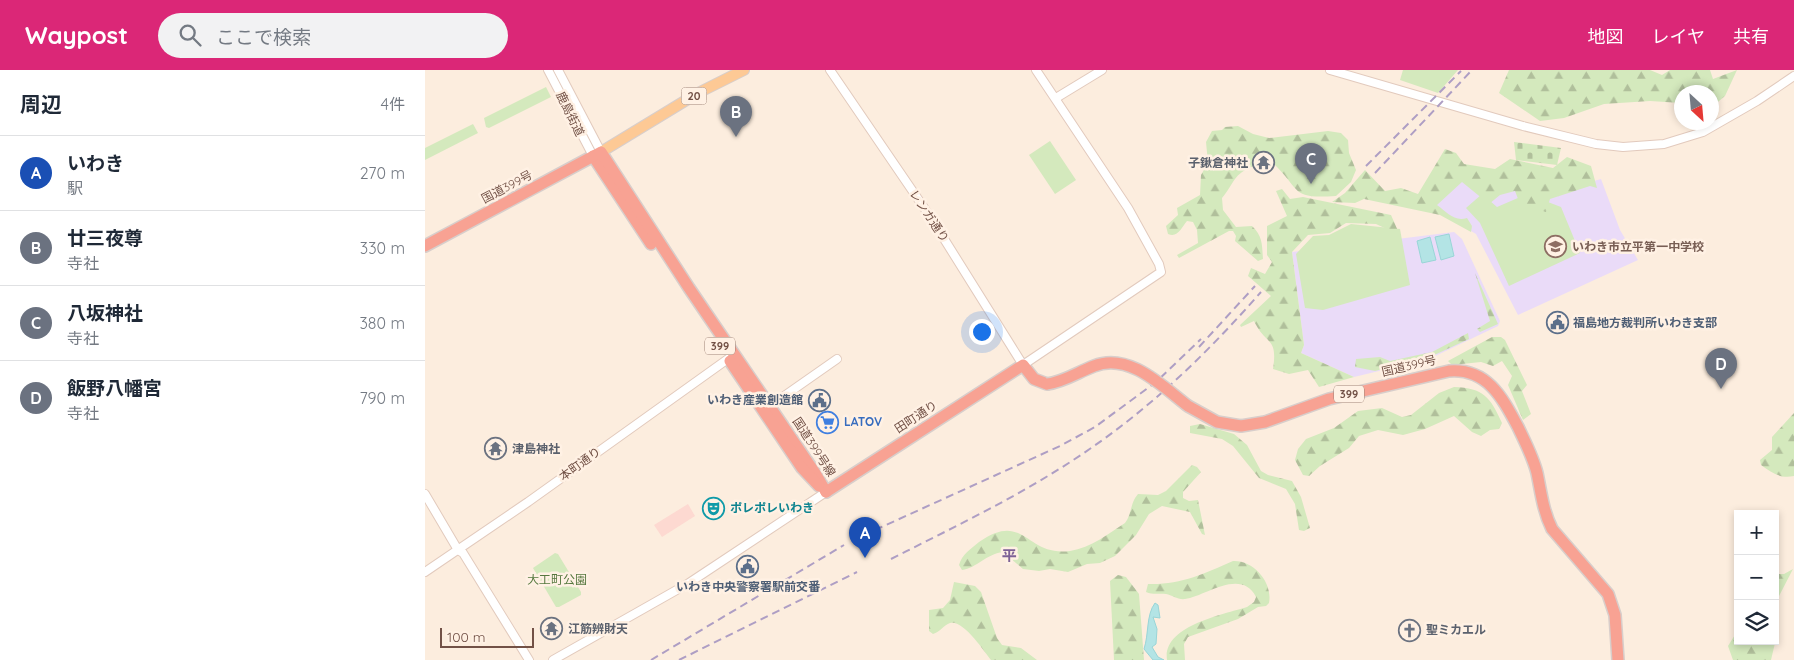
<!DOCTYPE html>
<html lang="ja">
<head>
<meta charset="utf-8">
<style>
	:root { --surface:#fff; --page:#f2f2f3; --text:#1f2937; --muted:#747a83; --line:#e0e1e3; --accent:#db2777 }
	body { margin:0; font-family:Quicksand,"Noto Sans JP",sans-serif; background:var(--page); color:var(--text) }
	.controls { position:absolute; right:15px; bottom:15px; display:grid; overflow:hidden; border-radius:0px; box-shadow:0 2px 8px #0003 }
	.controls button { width:45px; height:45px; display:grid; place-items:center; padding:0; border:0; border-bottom:1px solid var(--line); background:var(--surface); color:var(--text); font:25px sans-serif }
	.compass { position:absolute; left:1249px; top:15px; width:45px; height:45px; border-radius:50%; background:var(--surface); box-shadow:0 2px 8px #0003; rotate:154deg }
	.scale { position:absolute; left:15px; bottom:12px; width:94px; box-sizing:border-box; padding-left:5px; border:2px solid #725146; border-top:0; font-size:14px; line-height:18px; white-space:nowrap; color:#725146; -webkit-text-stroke:4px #fff1e4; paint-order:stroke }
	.you { position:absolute; left:556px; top:261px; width:18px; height:18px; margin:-12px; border:4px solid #fff; border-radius:50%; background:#1a73e8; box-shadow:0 0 0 8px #1a73e833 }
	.badge { display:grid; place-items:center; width:32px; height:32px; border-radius:50%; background:var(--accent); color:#fff; font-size:16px; font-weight:700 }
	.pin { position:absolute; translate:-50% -41px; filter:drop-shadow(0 1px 2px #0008) }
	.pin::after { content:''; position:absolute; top:26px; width:18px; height:15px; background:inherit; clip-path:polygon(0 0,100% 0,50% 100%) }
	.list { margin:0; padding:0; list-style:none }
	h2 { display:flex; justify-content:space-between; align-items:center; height:65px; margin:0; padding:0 20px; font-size:21px }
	h2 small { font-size:16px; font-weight:400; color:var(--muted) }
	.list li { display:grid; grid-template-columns:32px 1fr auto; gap:15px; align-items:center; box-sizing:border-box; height:75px; padding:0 20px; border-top:1px solid var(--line) }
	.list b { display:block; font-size:19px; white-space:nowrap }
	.list p { margin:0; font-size:16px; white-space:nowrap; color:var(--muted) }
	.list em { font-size:16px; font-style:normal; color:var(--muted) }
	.icon { flex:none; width:28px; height:28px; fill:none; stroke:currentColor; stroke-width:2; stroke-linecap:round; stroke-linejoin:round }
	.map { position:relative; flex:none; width:1369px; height:590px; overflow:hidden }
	header { display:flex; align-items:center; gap:30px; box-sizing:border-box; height:70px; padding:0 25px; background:var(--accent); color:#fff }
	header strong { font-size:24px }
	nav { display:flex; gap:28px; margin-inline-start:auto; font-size:18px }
	.search { width:350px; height:45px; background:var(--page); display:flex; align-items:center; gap:12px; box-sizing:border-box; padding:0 18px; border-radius:28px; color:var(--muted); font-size:19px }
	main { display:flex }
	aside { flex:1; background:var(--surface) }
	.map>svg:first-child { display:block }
</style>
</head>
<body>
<header>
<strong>Waypost</strong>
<div class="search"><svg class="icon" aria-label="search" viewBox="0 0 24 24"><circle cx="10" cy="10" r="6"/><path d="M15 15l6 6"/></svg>ここで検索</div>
<nav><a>地図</a><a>レイヤ</a><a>共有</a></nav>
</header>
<main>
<aside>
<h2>周辺<small>4件</small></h2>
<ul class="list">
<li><span class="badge" style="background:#1a4fb4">A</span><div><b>いわき</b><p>駅</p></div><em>270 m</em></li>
<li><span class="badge" style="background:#6b7280">B</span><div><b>廿三夜尊</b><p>寺社</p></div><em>330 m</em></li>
<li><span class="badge" style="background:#6b7280">C</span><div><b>八坂神社</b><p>寺社</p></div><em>380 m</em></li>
<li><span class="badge" style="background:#6b7280">D</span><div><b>飯野八幡宮</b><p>寺社</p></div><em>790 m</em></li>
</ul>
</aside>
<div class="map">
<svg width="1369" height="590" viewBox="0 0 1369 590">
	<defs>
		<pattern id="forest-firs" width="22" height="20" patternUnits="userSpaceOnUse" patternTransform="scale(1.25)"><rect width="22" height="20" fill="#d4e9bd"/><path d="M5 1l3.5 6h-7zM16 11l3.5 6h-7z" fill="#b0bf9b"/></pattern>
		<pattern id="cemetery-stones" width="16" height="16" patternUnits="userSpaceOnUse" patternTransform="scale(1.25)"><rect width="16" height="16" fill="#d4e9bd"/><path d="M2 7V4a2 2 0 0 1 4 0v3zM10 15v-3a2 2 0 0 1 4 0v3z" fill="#b0bf9b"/></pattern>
	</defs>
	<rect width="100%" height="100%" fill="#fcedde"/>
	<polygon fill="#fdd9d1" points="263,434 270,446 237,467 229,455"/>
	<g fill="#eadbf8">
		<polygon points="1038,107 1137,120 1176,109 1195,160 1213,190 1093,245 1051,164 1004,136"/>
		<polygon points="1029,162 1037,169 1075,251 1073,256 1004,289 929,307 876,283 879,275 867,182"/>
	</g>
	<g fill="#d4e9bd">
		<polygon points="978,0 1033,0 1013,23 975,10"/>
		<polygon points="121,17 126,27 64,58 61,57 59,48"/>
		<polygon points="48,54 53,63 0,90 0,78"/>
		<polygon points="625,71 651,110 630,124 604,85"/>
		<polygon points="1057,124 1072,137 1102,124 1136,137 1155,183 1084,216 1055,153 1041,138"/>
		<polygon points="926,154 975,159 985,215 898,240 880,238 871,184 888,166 904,165"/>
		<polygon points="130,483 133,484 156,522 156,525 134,537 131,537 108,498"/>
	</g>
	<g fill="url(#forest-firs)">
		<polygon points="1084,0 1225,0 1237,5 1245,0 1285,0 1288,9 1312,0 1300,26 1288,36 1287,35 1286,22 1256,22 1256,33 1225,31 1179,34 1139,48 1115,51 1074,23"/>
		<path d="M813,56L828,64L844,68L903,61L916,63L923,70L924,83L931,100L926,112L911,126C865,129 877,121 849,94C836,92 818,98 810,109C805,116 803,121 797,128L798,140L811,157L827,156C838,166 837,176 838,189L833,191L810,171L811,166L808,161H804L754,188L752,185L773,173L772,160L768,152L762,151C756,158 753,168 743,164L741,156L753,145L752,138L775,125L776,105L783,93L781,72L787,61L797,60L800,57Z"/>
		<path d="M1020,79L1031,83L1039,94L1070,99L1085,89L1128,98L1142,87L1166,96L1172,118L1165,116L1125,129L1121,142L1095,134L1090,121L1075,125L1064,134L1037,112L1012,135C1022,142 1029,152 1042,148L1047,156L1046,162L1015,145L939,129L930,133L907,132L920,123L940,100L960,121L976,118L993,124Z"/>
		<path d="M857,119L865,129L878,127L966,145L973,161L968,162L951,154L921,153L905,163L883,165L867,182L879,275L876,283L929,307L894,317L883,300L864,304L848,299C853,266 841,276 829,251L816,257L815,255L846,226L823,206L826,198L840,204L847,192L842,185V156L862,146L851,121Z"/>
		<polygon points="1050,203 1073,254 1055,262 1052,259 1065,251"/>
		<polygon points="1043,263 1044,269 1005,287 950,301 930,297 931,289 955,287 965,291 1007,282"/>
		<polygon points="1067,267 1076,267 1080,270 1102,315 1097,321 1106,344 1098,350 1083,315 1087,306 1077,291 1068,296 1056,292 1027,295 1023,291"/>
		<path d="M1029,317C1059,318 1065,327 1077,353L1074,359L1065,360L1056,366L1047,362L1029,346L1000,359L978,365L953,360L934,366L924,378L895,396L884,406L878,405L870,390L873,379L881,369L909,358L933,341L957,338L977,347L986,345L1014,323Z"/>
		<path d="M1369,343V406C1355,409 1347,403 1336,395L1335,390L1347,380V367Z"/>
		<polygon points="775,354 809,364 822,375 836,401 843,405 867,411 876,427 885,458 879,461 874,460 870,434 861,419 834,408 808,376 797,369 765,363 765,356"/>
		<path d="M767,395L772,397L776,402L758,422V428L764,431L773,430L780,465L777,464L765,442L737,436L724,444L711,465L690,486L675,493L662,494L643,502L625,499L614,501L598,499L578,482C561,484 552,498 537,500L534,495C537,484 546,479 554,472C600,440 600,487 645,481C666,478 684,463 700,453C707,444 705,433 713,424L733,425L741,421Z"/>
		<path d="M808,491C829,490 848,513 844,533L841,536L833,537L813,549L763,567L759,574L760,590H742C737,556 797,545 822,537L829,532L831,527C816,497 779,527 760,529C753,530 747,525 741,524C734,523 728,525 721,522L723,514C755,515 779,504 808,491Z"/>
		<polygon points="1368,499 1352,530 1350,542 1350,504 1359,504"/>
		<polygon points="693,505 701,507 714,524 719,590 689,590 685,511"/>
		<path d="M529,512L550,516L556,522L572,568L577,575L596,578L612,590H566C559,581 538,549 525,553C519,555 515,562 508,564L504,561V540L518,538L525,530Z"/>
		<polygon points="1350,544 1350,573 1346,590 1308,590 1303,576 1313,560 1313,571 1350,571"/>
	</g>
	<polygon fill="url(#cemetery-stones)" points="1089,72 1136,78 1132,95 1091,90"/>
	<g fill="#b3e4e5" stroke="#99d5d7">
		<polygon points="1024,164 1029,186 1016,190 1010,167"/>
		<polygon points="1005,167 1011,190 997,193 992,171"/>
		<path d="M730,533L733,535L735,548L728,547L732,559L731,574L727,577L733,587L739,590H728L719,579C724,564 721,545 730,533Z"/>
	</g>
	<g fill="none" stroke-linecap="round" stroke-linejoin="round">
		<defs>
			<g id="minor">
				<polyline points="123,0 168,86"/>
				<polyline points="133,0 176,82"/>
				<polyline points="405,0 506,148 598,295 736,202 734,194 703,138 611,0"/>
				<polyline points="905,0 1098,56 1171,74 1198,77 1239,74 1278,62 1332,31 1369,6"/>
				<polyline points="631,28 677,0"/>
				<polyline points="344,334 352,331 412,289"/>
				<polyline points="0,424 33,480 38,483 104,590"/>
				<polyline points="0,502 103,432 307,286"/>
				<polyline points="128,590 264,513 401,422"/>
			</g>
			<polyline id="major" points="176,82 273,23 319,0"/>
			<g id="highway">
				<polyline points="168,86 226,174"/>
				<polyline points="0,176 176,82 264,218 390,403 401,422"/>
				<polyline points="305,291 377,398 394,416"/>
				<path d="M763,336L792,352L816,356L840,352L904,329L1024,301C1062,298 1077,327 1093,357C1100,372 1108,387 1112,403C1116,422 1118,441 1127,459L1183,524L1190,545L1193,590"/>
				<polyline points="401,422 598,295 609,309 622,314"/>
			</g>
		</defs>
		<use href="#minor" stroke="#e2cabd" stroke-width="10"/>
		<use href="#major" stroke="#d8cecb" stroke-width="12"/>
		<use href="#highway" stroke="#d8cecb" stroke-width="14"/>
		<use href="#minor" stroke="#fff" stroke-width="8"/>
		<use href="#major" stroke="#fdc995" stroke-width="10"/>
		<use href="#highway" stroke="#f8a293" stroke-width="11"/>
		<g stroke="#ae9ec4" stroke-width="2" stroke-dasharray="8 5" stroke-linecap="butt">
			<polyline points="941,96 1036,1"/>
			<polyline points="950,103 1047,0"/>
			<polyline points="774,277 830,216"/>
			<polyline points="450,460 635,376 670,357 731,312 776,269"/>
			<path d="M466,489C535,454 605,421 669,376C731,333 786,279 836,222"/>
			<polyline points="226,590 419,475"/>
			<polyline points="254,590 432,502"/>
		</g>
		<defs>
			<path id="highway-bridge" d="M622,314C639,312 653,302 669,296C704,282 737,316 763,336"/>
		</defs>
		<use href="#highway-bridge" stroke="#d8cecb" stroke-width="14" stroke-linecap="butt"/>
		<use href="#highway-bridge" stroke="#f8a293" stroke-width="11"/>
	</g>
	<defs>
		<symbol id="temple-ring" viewBox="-11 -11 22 22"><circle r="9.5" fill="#fff1e4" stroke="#6b7280" stroke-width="1.5"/><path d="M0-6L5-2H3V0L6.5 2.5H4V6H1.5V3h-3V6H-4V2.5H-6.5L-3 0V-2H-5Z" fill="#6b7280"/></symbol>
		<symbol id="school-ring" viewBox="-11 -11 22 22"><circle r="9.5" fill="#fff1e4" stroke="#8d6e63" stroke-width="1.5"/><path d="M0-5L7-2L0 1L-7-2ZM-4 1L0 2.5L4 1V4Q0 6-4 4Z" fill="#8d6e63"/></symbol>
		<symbol id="civic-ring" viewBox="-11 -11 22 22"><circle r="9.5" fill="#fff1e4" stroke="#5c6f8a" stroke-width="1.5"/><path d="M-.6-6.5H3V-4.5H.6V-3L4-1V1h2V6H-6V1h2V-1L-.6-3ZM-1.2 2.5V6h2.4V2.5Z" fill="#5c6f8a"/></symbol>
		<symbol id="supermarket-ring" viewBox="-11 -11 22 22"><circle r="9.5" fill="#fff1e4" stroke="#3f7fe0" stroke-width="1.5"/><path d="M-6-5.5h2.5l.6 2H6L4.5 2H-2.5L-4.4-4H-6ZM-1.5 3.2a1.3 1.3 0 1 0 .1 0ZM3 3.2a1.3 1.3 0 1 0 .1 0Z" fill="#3f7fe0"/></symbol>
		<symbol id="theatre-ring" viewBox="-11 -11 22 22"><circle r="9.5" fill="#fff1e4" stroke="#0f9aa8" stroke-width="1.5"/><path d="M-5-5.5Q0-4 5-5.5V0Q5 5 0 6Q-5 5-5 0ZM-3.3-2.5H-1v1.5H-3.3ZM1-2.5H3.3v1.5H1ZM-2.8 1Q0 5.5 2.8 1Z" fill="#0f9aa8"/></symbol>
		<symbol id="church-ring" viewBox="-11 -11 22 22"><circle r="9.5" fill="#fff1e4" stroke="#6b7280" stroke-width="1.5"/><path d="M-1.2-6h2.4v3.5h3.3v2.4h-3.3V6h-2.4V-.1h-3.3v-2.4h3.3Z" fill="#6b7280"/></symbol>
	</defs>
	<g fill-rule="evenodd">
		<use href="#temple-ring" x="826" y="80" width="25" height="25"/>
		<use href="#school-ring" x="1118" y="164" width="25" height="25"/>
		<use href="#civic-ring" x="1120" y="240" width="25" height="25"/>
		<use href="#civic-ring" x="382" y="318" width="25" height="25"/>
		<use href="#supermarket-ring" x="390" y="340" width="25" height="25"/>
		<use href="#temple-ring" x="58" y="366" width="25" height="25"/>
		<use href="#theatre-ring" x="276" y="426" width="25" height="25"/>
		<use href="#civic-ring" x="310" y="484" width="25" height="25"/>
		<use href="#temple-ring" x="114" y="546" width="25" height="25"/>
		<use href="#church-ring" x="972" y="548" width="25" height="25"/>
	</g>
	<g text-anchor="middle" stroke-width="5" stroke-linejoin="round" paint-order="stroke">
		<g fill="#fff1e4" stroke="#9c8175" stroke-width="1">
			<rect x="256.5" y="17.5" width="25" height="17" rx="4"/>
			<rect x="280" y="267.5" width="30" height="17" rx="4"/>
			<rect x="909" y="315.5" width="30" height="17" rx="4"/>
		</g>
		<g font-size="11" font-weight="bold" fill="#725146">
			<text x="269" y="30">20</text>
			<text x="295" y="280">399</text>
			<text x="924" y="328">399</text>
		</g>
		<g font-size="12" fill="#725146" stroke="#fff1e4">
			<text transform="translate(145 44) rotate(64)" y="4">鹿島街道</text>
			<text transform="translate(82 117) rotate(-28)" y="4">国道399号</text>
			<text transform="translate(504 146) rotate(56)" y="4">レンガ通り</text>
			<text transform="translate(984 296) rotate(-13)" y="4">国道399号</text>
			<text transform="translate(491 347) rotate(-33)" y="4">田町通り</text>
			<text transform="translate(389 377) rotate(57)" y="4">国道399号線</text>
			<text transform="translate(155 394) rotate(-36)" y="4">本町通り</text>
		</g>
		<g font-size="12" font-weight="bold" fill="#5b616d" stroke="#fff1e4" text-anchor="start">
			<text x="823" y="97" text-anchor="end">子鍬倉神社</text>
			<text x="87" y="383">津島神社</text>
			<text x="143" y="563">江筋辨財天</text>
			<text x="1001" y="564">聖ミカエル</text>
		</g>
		<g font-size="12" font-weight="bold" fill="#785e54" stroke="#fff1e4" text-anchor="start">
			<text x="1147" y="181">いわき市立平第一中学校</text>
		</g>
		<g font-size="12" font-weight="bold" fill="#4e5e75" stroke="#fff1e4" text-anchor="start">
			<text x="1148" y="257">福島地方裁判所いわき支部</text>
			<text x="378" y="334" text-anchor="end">いわき産業創造館</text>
			<text x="323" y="521" text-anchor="middle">いわき中央警察署駅前交番</text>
		</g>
		<g font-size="12" font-weight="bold" fill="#366cbe" stroke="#fff1e4" text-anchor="start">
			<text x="419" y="356">LATOV</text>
		</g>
		<g font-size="12" font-weight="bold" fill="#0d838f" stroke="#fff1e4" text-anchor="start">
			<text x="305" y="442">ポレポレいわき</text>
		</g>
		<g font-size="12" fill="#56783f" stroke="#fff1e4">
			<text x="132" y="514">大工町公園</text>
		</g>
		<g font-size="15" font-weight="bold" fill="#7e6296" stroke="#fff1e4">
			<text x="584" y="491">平</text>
		</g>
	</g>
</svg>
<div class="controls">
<button>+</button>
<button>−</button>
<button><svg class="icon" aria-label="layers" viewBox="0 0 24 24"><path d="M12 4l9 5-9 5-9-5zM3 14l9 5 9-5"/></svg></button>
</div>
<svg class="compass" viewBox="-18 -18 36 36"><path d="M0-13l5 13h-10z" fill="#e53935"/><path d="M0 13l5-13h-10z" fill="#747a83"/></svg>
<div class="scale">100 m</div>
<div class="you"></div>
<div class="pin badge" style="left:440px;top:488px;background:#1a4fb4">A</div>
<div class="pin badge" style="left:311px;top:67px;background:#6b7280">B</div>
<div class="pin badge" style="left:886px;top:114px;background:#6b7280">C</div>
<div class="pin badge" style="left:1296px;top:319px;background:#6b7280">D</div>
</div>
</main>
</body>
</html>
